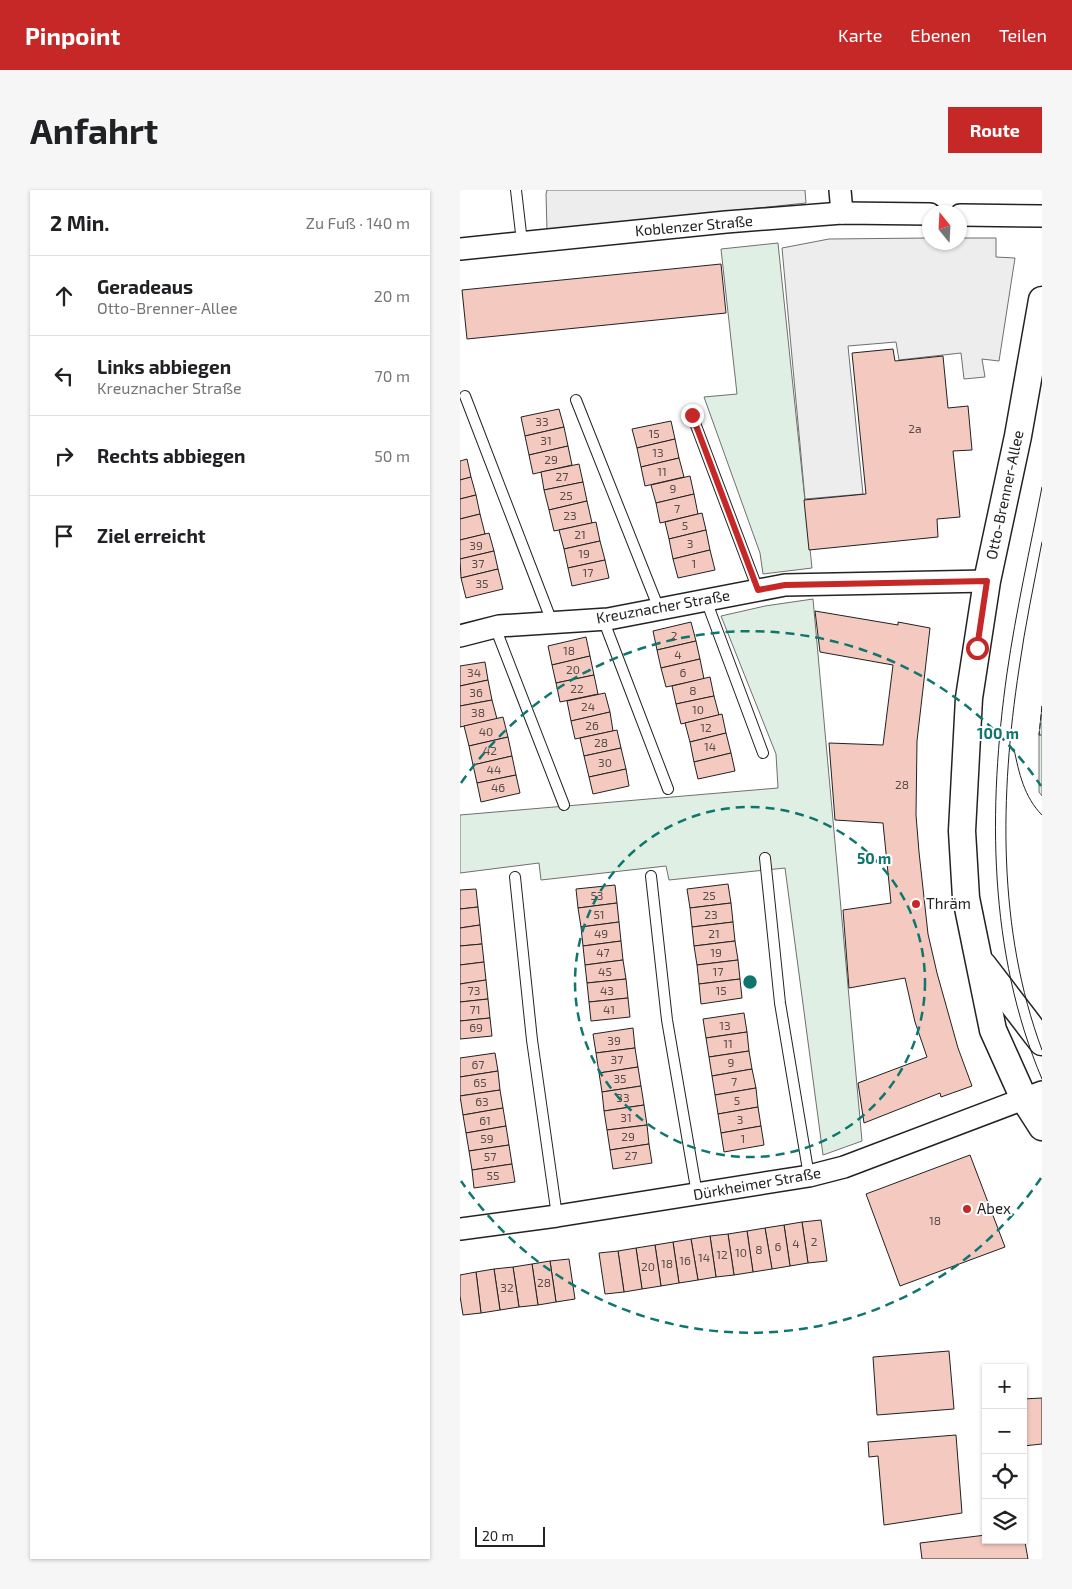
<!DOCTYPE html>
<html lang="de">
<head>
<meta charset="utf-8">
<style>
	:root { --surface:#fff; --page:#f6f6f6; --text:#202124; --muted:#757577; --line:#e0e0e0; --accent:#c62828 }
	body { margin:0; font-family:"Exo 2",sans-serif; background:var(--page); color:var(--text) }
	.controls { position:absolute; right:15px; bottom:15px; display:grid; overflow:hidden; border-radius:0px; box-shadow:0 1px 4px #0004 }
	.controls button { width:45px; height:45px; display:grid; place-items:center; padding:0; border:0; border-bottom:1px solid var(--line); background:var(--surface); color:var(--text); font:25px sans-serif }
	.compass { position:absolute; left:462px; top:15px; width:45px; height:45px; border-radius:50%; background:var(--surface); box-shadow:0 1px 4px #0004; rotate:342deg }
	.scale { position:absolute; left:15px; bottom:12px; width:70px; box-sizing:border-box; padding-left:5px; border:2px solid #222; border-top:0; font-size:14px; line-height:18px; white-space:nowrap; color:#222; -webkit-text-stroke:4px #fff; paint-order:stroke }
	.stop { position:absolute; width:15px; height:15px; margin:-11px; border:4px solid #c62828; border-radius:50%; background:#fff }
	.stop.end { background:#c62828; border-color:#fff; box-shadow:0 1px 5px #0008 }
	.list { margin:0; padding:0; list-style:none }
	h2 { display:flex; justify-content:space-between; align-items:center; height:65px; margin:0; padding:0 20px; font-size:21px }
	h2 small { font-size:16px; font-weight:400; color:var(--muted) }
	.list li { display:grid; grid-template-columns:32px 1fr auto; gap:15px; align-items:center; box-sizing:border-box; height:80px; padding:0 20px; border-top:1px solid var(--line) }
	.list b { display:block; font-size:19px; white-space:nowrap }
	.list p { margin:0; font-size:16px; white-space:nowrap; color:var(--muted) }
	.list em { font-size:16px; font-style:normal; color:var(--muted) }
	.icon { flex:none; width:28px; height:28px; fill:none; stroke:currentColor; stroke-width:2; stroke-linecap:round; stroke-linejoin:round }
	.map { position:relative; flex:none; width:582px; height:1369px; overflow:hidden; border-radius:0px }
	header { display:flex; align-items:center; gap:30px; box-sizing:border-box; height:70px; padding:0 25px; background:var(--accent); color:#fff }
	header strong { font-size:24px }
	nav { display:flex; gap:28px; margin-inline-start:auto; font-size:18px }
	.intro { display:flex; align-items:center; justify-content:space-between; box-sizing:border-box; height:120px; padding:0 30px }
	h1 { margin:0; font-size:35px }
	.button { padding:12px 22px; border-radius:0px; background:var(--accent); color:#fff; font-size:18px; font-weight:700 }
	main { display:flex; gap:30px; padding:0 30px }
	aside { flex:1; background:var(--surface); border-radius:0px; box-shadow:0 1px 4px #0004 }
	.map>svg:first-child { display:block }
</style>
</head>
<body>
<header>
<strong>Pinpoint</strong>
<nav><a>Karte</a><a>Ebenen</a><a>Teilen</a></nav>
</header>
<div class="intro"><h1>Anfahrt</h1><a class="button">Route</a></div>
<main>
<aside>
<h2>2 Min.<small>Zu Fuß · 140 m</small></h2>
<ul class="list">
<li><svg class="icon" aria-label="ahead" viewBox="0 0 24 24"><path d="M12 20V5M6 11l6-6 6 6"/></svg><div><b>Geradeaus</b><p>Otto-Brenner-Allee</p></div><em>20 m</em></li>
<li><svg class="icon" aria-label="left" viewBox="0 0 24 24"><path d="M17 20v-9H6M10 6l-5 5 5 5"/></svg><div><b>Links abbiegen</b><p>Kreuznacher Straße</p></div><em>70 m</em></li>
<li><svg class="icon" aria-label="right" viewBox="0 0 24 24"><path d="M7 20v-9h11M14 6l5 5-5 5"/></svg><div><b>Rechts abbiegen</b></div><em>50 m</em></li>
<li><svg class="icon" aria-label="arrive" viewBox="0 0 24 24"><path d="M6 21V4h12l-3 4 3 4H6"/></svg><div><b>Ziel erreicht</b></div></li>
</ul>
</aside>
<div class="map">
<svg width="582" height="1369" viewBox="0 0 582 1369">
	<rect width="100%" height="100%" fill="#fff"/>
	<g fill="#e0efe3" stroke="#6f6f6f">
		<polygon points="318,53 352,378 303,384 300,363 244,207 277,204 261,59"/>
		<polygon points="353,409 402,951 363,965 325,678 209,690 206,676 81,690 79,673 0,683 0,625 318,598 316,564 261,426 305,416"/>
		<polygon points="582,516 582,606 579,602 579,545"/>
	</g>
	<g fill="#ededed" stroke="#6f6f6f">
		<polygon points="87,0 345,0 346,13 87,40 86,4"/>
		<polygon points="469,48 470,52 500,52 500,48 536,48 536,67 555,68 539,171 522,169 525,187 504,189 501,163 439,170 436,152 388,156 403,304 345,309 322,58 369,49"/>
	</g>
	<g fill="#f3c9c0" stroke="#222">
		<polygon points="261,74 266,123 7,149 2,100"/>
		<polygon points="433,159 435,171 483,166 488,218 508,216 512,260 493,261 500,327 477,329 478,347 349,360 344,310 406,304 392,163"/>
		<polygon points="99,219 104,237 65,246 61,227"/>
		<polygon points="211,231 215,249 177,258 172,239"/>
		<polygon points="104,237 108,256 69,265 65,246"/>
		<polygon points="215,249 219,268 181,277 177,258"/>
		<polygon points="108,256 112,275 73,284 69,265"/>
		<polygon points="219,268 224,287 185,296 181,277"/>
		<polygon points="7,269 11,287 0,290 0,271"/>
		<polygon points="119,274 123,292 84,300 81,282"/>
		<polygon points="230,286 234,304 196,313 191,295"/>
		<polygon points="11,287 16,305 0,309 0,290"/>
		<polygon points="123,292 127,311 89,320 84,300"/>
		<polygon points="234,304 238,324 200,333 196,313"/>
		<polygon points="16,305 20,324 0,329 0,309"/>
		<polygon points="127,311 132,333 94,341 89,320"/>
		<polygon points="242,323 246,340 209,349 205,332"/>
		<polygon points="20,324 25,344 0,350 0,329"/>
		<polygon points="136,332 140,351 104,359 99,340"/>
		<polygon points="246,340 250,360 213,369 209,349"/>
		<polygon points="29,343 34,361 0,369 0,350"/>
		<polygon points="140,351 145,370 108,378 104,359"/>
		<polygon points="250,360 255,380 218,388 213,369"/>
		<polygon points="34,361 38,379 1,388 0,369"/>
		<polygon points="145,370 149,388 112,396 108,378"/>
		<polygon points="38,379 43,399 6,408 1,388"/>
		<polygon points="355,421 438,435 438,432 470,438 457,551 456,625 459,662 468,744 477,783 498,858 512,896 481,907 480,903 404,933 398,893 467,867 455,832 445,788 389,798 383,720 431,713 423,633 375,630 369,553 423,555 433,475 360,462"/>
		<polygon points="231,432 236,451 197,460 193,441"/>
		<polygon points="126,447 130,466 92,475 88,456"/>
		<polygon points="236,451 240,469 201,478 197,460"/>
		<polygon points="130,466 134,485 96,493 92,475"/>
		<polygon points="240,469 244,489 206,497 201,478"/>
		<polygon points="25,472 28,490 0,496 0,476"/>
		<polygon points="134,485 138,504 100,512 96,493"/>
		<polygon points="250,487 254,506 216,514 212,496"/>
		<polygon points="28,490 32,510 0,516 0,496"/>
		<polygon points="145,503 150,522 111,531 107,511"/>
		<polygon points="254,506 259,525 221,534 216,514"/>
		<polygon points="32,510 37,529 0,537 0,516"/>
		<polygon points="150,522 153,541 115,549 111,531"/>
		<polygon points="262,524 266,543 230,552 225,533"/>
		<polygon points="43,527 48,547 9,556 4,536"/>
		<polygon points="157,540 161,558 124,566 120,548"/>
		<polygon points="266,543 271,563 234,572 230,552"/>
		<polygon points="48,547 52,566 13,575 9,556"/>
		<polygon points="161,558 166,579 129,587 124,566"/>
		<polygon points="271,563 275,581 238,589 234,572"/>
		<polygon points="52,566 56,585 17,593 13,575"/>
		<polygon points="166,579 169,596 133,604 129,587"/>
		<polygon points="56,585 60,603 21,612 17,593"/>
		<polygon points="268,694 271,713 230,718 227,699"/>
		<polygon points="155,695 157,713 118,718 116,699"/>
		<polygon points="16,699 18,717 0,719 0,700"/>
		<polygon points="157,713 159,732 121,737 118,718"/>
		<polygon points="271,713 273,732 232,737 230,718"/>
		<polygon points="18,717 20,735 0,738 0,719"/>
		<polygon points="159,732 161,751 123,756 121,737"/>
		<polygon points="273,732 275,751 234,756 232,737"/>
		<polygon points="20,735 22,754 0,756 0,738"/>
		<polygon points="161,751 163,770 125,775 123,756"/>
		<polygon points="275,751 278,770 237,775 234,756"/>
		<polygon points="22,754 24,772 0,775 0,756"/>
		<polygon points="163,770 166,789 127,793 125,775"/>
		<polygon points="278,770 280,789 239,794 237,775"/>
		<polygon points="24,772 26,790 0,794 0,775"/>
		<polygon points="166,789 168,808 129,812 127,793"/>
		<polygon points="280,789 282,808 241,814 239,794"/>
		<polygon points="26,790 28,809 0,812 0,794"/>
		<polygon points="168,808 170,827 131,831 129,812"/>
		<polygon points="28,809 30,828 0,831 0,812"/>
		<polygon points="284,823 287,842 246,848 243,829"/>
		<polygon points="30,828 32,846 0,849 0,831"/>
		<polygon points="173,838 175,858 136,863 133,844"/>
		<polygon points="287,842 289,861 249,867 246,848"/>
		<polygon points="175,858 178,877 139,883 136,863"/>
		<polygon points="289,861 292,879 252,886 249,867"/>
		<polygon points="35,863 38,881 0,887 0,868"/>
		<polygon points="178,877 181,896 142,902 139,883"/>
		<polygon points="292,879 296,898 255,905 252,886"/>
		<polygon points="38,881 40,900 0,906 0,887"/>
		<polygon points="181,896 184,915 144,921 142,902"/>
		<polygon points="296,898 298,917 258,924 255,905"/>
		<polygon points="40,900 43,918 3,925 0,906"/>
		<polygon points="184,915 187,935 147,940 144,921"/>
		<polygon points="298,917 301,936 261,943 258,924"/>
		<polygon points="43,918 46,936 6,943 3,925"/>
		<polygon points="187,935 189,954 150,960 147,940"/>
		<polygon points="46,936 49,955 9,961 6,943"/>
		<polygon points="301,936 304,955 264,962 261,943"/>
		<polygon points="189,954 192,973 153,979 150,960"/>
		<polygon points="49,955 52,974 12,980 9,961"/>
		<polygon points="510,965 545,1057 440,1096 406,1004"/>
		<polygon points="52,974 55,992 14,998 12,980"/>
		<polygon points="361,1030 367,1071 348,1073 342,1032"/>
		<polygon points="342,1032 348,1073 330,1076 324,1035"/>
		<polygon points="324,1035 330,1076 312,1079 305,1038"/>
		<polygon points="305,1038 312,1079 293,1082 287,1041"/>
		<polygon points="287,1041 293,1082 274,1085 268,1044"/>
		<polygon points="268,1044 274,1085 256,1087 250,1046"/>
		<polygon points="250,1046 256,1087 238,1090 231,1049"/>
		<polygon points="231,1049 238,1090 219,1093 213,1052"/>
		<polygon points="213,1052 219,1093 201,1096 195,1055"/>
		<polygon points="195,1055 201,1096 182,1099 176,1058"/>
		<polygon points="176,1058 182,1099 164,1102 158,1061"/>
		<polygon points="158,1061 164,1102 145,1104 139,1063"/>
		<polygon points="109,1069 115,1109 96,1112 90,1071"/>
		<polygon points="90,1071 96,1112 78,1115 72,1074"/>
		<polygon points="72,1074 78,1115 59,1117 53,1077"/>
		<polygon points="53,1077 59,1117 40,1120 34,1079"/>
		<polygon points="34,1079 40,1120 21,1123 16,1082"/>
		<polygon points="16,1082 21,1123 3,1125 0,1106 0,1085"/>
		<polygon points="489,1161 494,1219 417,1225 413,1167"/>
		<polygon points="582,1208 582,1254 563,1256 563,1209"/>
		<polygon points="496,1245 502,1323 424,1335 418,1266 409,1267 408,1252"/>
		<polygon points="563,1341 568,1369 462,1369 460,1353 526,1345 526,1350 563,1350"/>
	</g>
	<g fill="none" stroke-linecap="round" stroke-linejoin="round">
		<defs>
			<g id="service">
				<polyline points="56,0 62,52"/>
				<polyline points="5,206 92,432"/>
				<polyline points="116,210 199,419"/>
				<polyline points="232,225 298,400"/>
				<polyline points="246,410 303,563"/>
				<polyline points="143,429 208,599"/>
				<polyline points="35,437 104,615"/>
				<polyline points="305,668 320,813 349,986"/>
				<polyline points="191,686 207,830 237,1004"/>
				<polyline points="55,687 72,850 97,1026"/>
			</g>
			<g id="minor">
				<polyline points="380,0 382,23"/>
				<polyline points="500,25 582,26"/>
				<polyline points="0,59 266,32 382,23 470,24"/>
				<polyline points="0,446 39,436 148,429 325,395 527,391"/>
				<polyline points="0,1039 97,1026 349,986 384,977 582,902"/>
			</g>
			<g id="tertiary">
				<polyline points="582,110 558,246 527,391 509,508 502,641 506,708 533,840 564,909 582,937"/>
				<polyline points="523,775 582,852"/>
			</g>
		</defs>
		<use href="#service" stroke="#222" stroke-width="12"/>
		<use href="#minor" stroke="#222" stroke-width="24"/>
		<use href="#tertiary" stroke="#222" stroke-width="29"/>
		<use href="#service" stroke="#fff" stroke-width="10"/>
		<use href="#minor" stroke="#fff" stroke-width="21"/>
		<use href="#tertiary" stroke="#fff" stroke-width="26"/>
		<g stroke="#222" stroke-width="1">
			<path d="M582,297C570,359 556,421 547,483C528,618 528,762 582,889"/>
			<path d="M582,352C574,394 565,436 559,479C540,604 537,739 582,860"/>
			<path d="M554,559C559,583 564,607 582,625"/>
		</g>
		<polyline stroke="#222" stroke-width="1" stroke-dasharray="6 2.5" stroke-linecap="butt" points="582,516 579,545 582,545"/>
	</g>
	<g fill="none" stroke-linecap="round" stroke-linejoin="round">
		<polyline stroke="#c62828" stroke-width="6" points="232,225 298,400 325,395 527,391 517,458"/>
	</g>
	<g fill="none" stroke="#0f766e" stroke-width="2.5" stroke-dasharray="9 6">
		<circle cx="290" cy="792" r="175"/>
		<path d="M581 988A351 351 0 0 1 1 991M1 593A351 351 0 0 1 581 596"/>
	</g>
	<g fill="#c62828" stroke="#fff" stroke-width="2">
		<circle cx="456" cy="714" r="5"/>
		<circle cx="507" cy="1019" r="5"/>
	</g>
	<g text-anchor="middle" stroke-width="4" stroke-linejoin="round" paint-order="stroke">
		<g font-size="12" fill="#564c4a">
			<text x="82" y="236">33</text>
			<text x="455" y="243">2a</text>
			<text x="194" y="248">15</text>
			<text x="86" y="255">31</text>
			<text x="198" y="267">13</text>
			<text x="91" y="274">29</text>
			<text x="202" y="286">11</text>
			<text x="102" y="291">27</text>
			<text x="213" y="303">9</text>
			<text x="106" y="310">25</text>
			<text x="217" y="323">7</text>
			<text x="110" y="330">23</text>
			<text x="225" y="340">5</text>
			<text x="120" y="349">21</text>
			<text x="230" y="358">3</text>
			<text x="16" y="360">39</text>
			<text x="124" y="368">19</text>
			<text x="18" y="378">37</text>
			<text x="234" y="378">1</text>
			<text x="128" y="387">17</text>
			<text x="22" y="398">35</text>
			<text x="214" y="450">2</text>
			<text x="109" y="465">18</text>
			<text x="218" y="469">4</text>
			<text x="113" y="484">20</text>
			<text x="14" y="487">34</text>
			<text x="223" y="487">6</text>
			<text x="117" y="503">22</text>
			<text x="233" y="505">8</text>
			<text x="16" y="507">36</text>
			<text x="128" y="521">24</text>
			<text x="238" y="524">10</text>
			<text x="18" y="527">38</text>
			<text x="132" y="540">26</text>
			<text x="246" y="542">12</text>
			<text x="26" y="546">40</text>
			<text x="141" y="557">28</text>
			<text x="250" y="561">14</text>
			<text x="30" y="565">42</text>
			<text x="145" y="577">30</text>
			<text x="34" y="584">44</text>
			<text x="442" y="599">28</text>
			<text x="38" y="602">46</text>
			<text x="137" y="710">53</text>
			<text x="249" y="710">25</text>
			<text x="139" y="729">51</text>
			<text x="251" y="729">23</text>
			<text x="141" y="748">49</text>
			<text x="254" y="748">21</text>
			<text x="143" y="767">47</text>
			<text x="256" y="767">19</text>
			<text x="145" y="786">45</text>
			<text x="258" y="786">17</text>
			<text x="14" y="805">73</text>
			<text x="147" y="805">43</text>
			<text x="261" y="805">15</text>
			<text x="15" y="824">71</text>
			<text x="149" y="824">41</text>
			<text x="265" y="840">13</text>
			<text x="16" y="842">69</text>
			<text x="154" y="855">39</text>
			<text x="268" y="858">11</text>
			<text x="157" y="874">37</text>
			<text x="271" y="877">9</text>
			<text x="18" y="879">67</text>
			<text x="160" y="893">35</text>
			<text x="274" y="896">7</text>
			<text x="20" y="897">65</text>
			<text x="163" y="912">33</text>
			<text x="277" y="915">5</text>
			<text x="22" y="916">63</text>
			<text x="166" y="932">31</text>
			<text x="280" y="934">3</text>
			<text x="25" y="935">61</text>
			<text x="168" y="951">29</text>
			<text x="27" y="953">59</text>
			<text x="283" y="953">1</text>
			<text x="171" y="970">27</text>
			<text x="30" y="971">57</text>
			<text x="33" y="990">55</text>
			<text x="475" y="1035">18</text>
			<text x="354" y="1056">2</text>
			<text x="336" y="1058">4</text>
			<text x="318" y="1061">6</text>
			<text x="299" y="1064">8</text>
			<text x="281" y="1067">10</text>
			<text x="262" y="1069">12</text>
			<text x="244" y="1072">14</text>
			<text x="225" y="1075">16</text>
			<text x="207" y="1078">18</text>
			<text x="188" y="1081">20</text>
			<text x="84" y="1097">28</text>
			<text x="47" y="1102">32</text>
		</g>
		<g font-size="15" fill="#222" stroke="#fff">
			<text transform="translate(234 36) rotate(-5)" y="5">Koblenzer Straße</text>
			<text transform="translate(545 305) rotate(-78)" y="5">Otto-Brenner-Allee</text>
			<text transform="translate(203 417) rotate(-10)" y="5">Kreuznacher Straße</text>
			<text transform="translate(297 994) rotate(-10)" y="5">Dürkheimer Straße</text>
		</g>
		<g font-size="15" fill="#222" stroke="#fff" text-anchor="start">
			<text x="466" y="719">Thräm</text>
			<text x="517" y="1024">Abex</text>
		</g>
	</g>
	<circle cx="290" cy="792" r="8" fill="#0f766e" stroke="#fff" stroke-width="2.5"/>
	<g font-size="15" text-anchor="middle" font-weight="bold" fill="#0f766e" stroke="#fff" stroke-width="4" stroke-linejoin="round" paint-order="stroke">
		<text x="538" y="549">100 m</text>
		<text x="414" y="674">50 m</text>
	</g>
</svg>
<div class="controls">
<button>+</button>
<button>−</button>
<button><svg class="icon" aria-label="locate" viewBox="0 0 24 24"><circle cx="12" cy="12" r="6"/><path d="M12 2v4M12 18v4M2 12h4M18 12h4"/></svg></button>
<button><svg class="icon" aria-label="layers" viewBox="0 0 24 24"><path d="M12 4l9 5-9 5-9-5zM3 14l9 5 9-5"/></svg></button>
</div>
<svg class="compass" viewBox="-18 -18 36 36"><path d="M0-13l5 13h-10z" fill="#e53935"/><path d="M0 13l5-13h-10z" fill="#757577"/></svg>
<div class="scale">20 m</div>
<div class="stop" style="left:517px;top:458px"></div>
<div class="stop end" style="left:232px;top:225px"></div>
</div>
</main>
</body>
</html>
